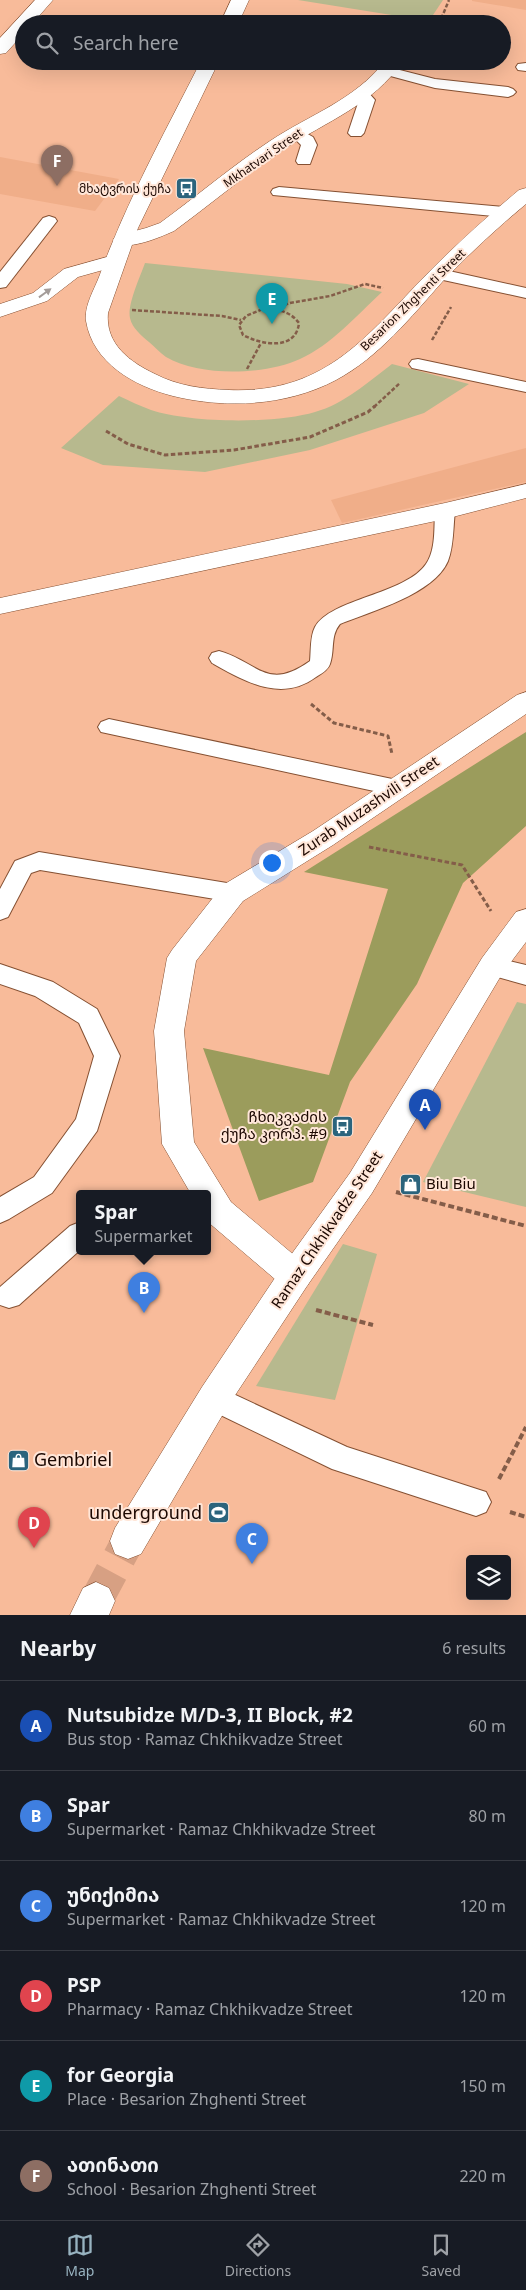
<!DOCTYPE html>
<html lang="en">
<head>
<meta charset="utf-8">
<style>
	:root { --surface:#171b24; --page:#242831; --text:#f1f3f6; --muted:#9ea1a6; --line:#363941; --accent:#98b3c0 }
	body { margin:0; font-family:Georgia,"Noto Sans Georgian",serif; background:var(--page); color:var(--text) }
	.controls { position:absolute; right:15px; bottom:15px; display:grid; overflow:hidden; border-radius:5px; box-shadow:0 5px 20px #0002 }
	.controls button { width:45px; height:45px; display:grid; place-items:center; padding:0; border:0; border-bottom:1px solid var(--line); background:var(--surface); color:var(--text); font:25px sans-serif }
	.you { position:absolute; left:271px; top:862px; width:18px; height:18px; margin:-12px; border:4px solid #fff; border-radius:50%; background:#1a73e8; box-shadow:0 0 0 8px #1a73e833 }
	.badge { display:grid; place-items:center; width:32px; height:32px; border-radius:50%; background:var(--accent); color:#fff; font-size:16px; font-weight:700 }
	.pin { position:absolute; translate:-50% -41px; filter:drop-shadow(0 1px 2px #0008) }
	.pin::after { content:''; position:absolute; top:26px; width:18px; height:15px; background:inherit; clip-path:polygon(0 0,100% 0,50% 100%) }
	.popup { position:absolute; left:76px; top:1190px; width:135px; height:65px; box-sizing:border-box; display:grid; place-content:center; border-radius:5px; background:var(--surface); filter:drop-shadow(0 1px 4px #0005); font-size:16px; white-space:nowrap; color:var(--muted) }
	.popup b { font-size:19px; color:var(--text) }
	.popup::after { content:''; position:absolute; left:50%; top:100%; margin-left:-10px; border:10px solid transparent; border-top-color:var(--surface) }
	.list { margin:0; padding:0; list-style:none }
	h2 { display:flex; justify-content:space-between; align-items:center; height:65px; margin:0; padding:0 20px; font-size:21px }
	h2 small { font-size:16px; font-weight:400; color:var(--muted) }
	.list li { display:grid; grid-template-columns:32px 1fr auto; gap:15px; align-items:center; box-sizing:border-box; height:90px; padding:0 20px; border-top:1px solid var(--line) }
	.list b { display:block; font-size:19px; white-space:nowrap }
	.list p { margin:0; font-size:16px; white-space:nowrap; color:var(--muted) }
	.list em { font-size:16px; font-style:normal; color:var(--muted) }
	.icon { flex:none; width:28px; height:28px; fill:none; stroke:currentColor; stroke-width:2; stroke-linecap:round; stroke-linejoin:round }
	.map { position:relative; flex:none; width:526px; height:1615px; overflow:hidden }
	.search { position:absolute; background:var(--surface); box-shadow:0 5px 20px #0002; left:15px; right:15px; top:15px; height:55px; display:flex; align-items:center; gap:12px; box-sizing:border-box; padding:0 18px; border-radius:28px; color:var(--muted); font-size:19px }
	.sheet { height:605px; background:var(--surface) }
	nav { display:flex; justify-content:space-around; align-items:center; box-sizing:border-box; height:70px; border-top:1px solid var(--line); background:var(--surface); font-size:14px; color:var(--muted) }
	nav a { display:grid; justify-items:center; gap:2px }
	nav .on { color:var(--accent) }
	.map>svg:first-child { display:block }
</style>
</head>
<body>
<div class="map">
<svg width="526" height="1615" viewBox="0 0 526 1615">
	<rect width="100%" height="100%" fill="#f8bb9a"/>
	<g fill="#f0ae89">
		<polygon points="526,0 526,10 472,1 472,0"/>
		<polygon points="0,157 119,179 95,211 0,194"/>
		<polygon points="526,448 526,482 342,523 331,500"/>
	</g>
	<g fill="#b7b98e">
		<polygon points="298,0 443,0 429,21"/>
		<path d="M145,263L347,284L382,292C358,314 330,346 300,359C265,375 200,377 166,357C160,353 154,346 149,342C142,336 132,328 130,318C127,305 140,277 145,263Z"/>
		<path d="M392,364L469,384L424,413L310,450L205,472L103,465L61,448L119,396C130,401 140,406 151,410C190,423 275,424 315,412C344,404 368,382 392,364Z"/>
		<polygon points="517,1002 526,1004 526,1207 423,1182"/>
		<polygon points="343,1244 377,1254 335,1400 256,1386"/>
	</g>
	<polygon fill="#9b9c5c" points="526,732 526,826 463,883 417,984 350,1082 313,1182 259,1201 203,1048 329,1075 388,889 304,872"/>
	<g fill="none" stroke-linecap="round" stroke-linejoin="round">
		<polyline stroke="#d7a083" stroke-width="33" stroke-dasharray="33 16" stroke-linecap="butt" points="96,1601 128,1541"/>
		<defs>
			<g id="service">
				<polygon points="526,63 526,71 518,70 516,67 518,64"/>
				<polygon points="388,67 435,79 508,87 513,89 516,92 513,95 508,97 435,88 383,74 381,71"/>
				<polygon points="362,89 367,91 375,100 364,133 361,136 351,136 348,133 359,100 354,94 357,91"/>
				<polygon points="297,128 313,137 317,145 310,164 298,164 296,161 301,145 289,133 292,130"/>
				<polygon points="279,187 504,207 510,209 512,212 510,215 504,217 273,195 271,192 273,189"/>
				<polygon points="49,216 55,218 57,221 6,287 0,288 0,272 43,218"/>
				<polygon points="440,269 526,288 526,298 434,278 432,274 434,270"/>
				<polygon points="418,359 526,382 526,392 412,368 409,364 412,360"/>
				<path d="M445,505L452,507L455,511C453,527 454,545 448,561C434,594 372,611 340,624C330,636 335,650 330,664C328,670 321,674 316,677C281,703 244,681 212,663L209,658L212,653L219,651C258,662 267,692 310,661C311,651 310,636 315,627C330,599 406,594 426,564C436,550 434,527 435,511L438,507Z"/>
				<polygon points="109,719 397,780 405,782 408,788 405,794 397,796 101,732 98,727 101,722"/>
				<polygon points="39,852 233,884 241,887 245,893 241,899 233,902 40,870 31,873 8,917 0,920 0,889 15,861"/>
				<polygon points="492,957 526,965 526,985 483,973 480,966 483,959"/>
				<polygon points="0,964 53,982 97,1009 120,1056 97,1131 52,1193 9,1219 0,1223 0,1197 34,1177 76,1119 94,1056 79,1023 35,996 0,984"/>
				<polygon points="80,1222 80,1250 19,1305 9,1308 0,1305 0,1287 70,1226"/>
				<polygon points="214,1385 347,1447 486,1492 491,1502 486,1512 476,1516 332,1469 204,1407 200,1398 204,1389"/>
			</g>
			<g id="minor">
				<polygon points="35,0 53,0 32,24 24,24 24,33 6,53 0,54 0,38"/>
				<path d="M385,61H403C373,105 327,121 284,149C246,174 211,204 174,231C158,238 133,249 116,244L113,240L116,236L146,228L160,223C197,196 232,166 270,141C309,115 355,100 385,61Z"/>
				<polygon points="114,255 121,257 124,261 121,265 78,277 47,301 0,317 0,304 33,293 64,269"/>
				<polygon points="526,484 526,498 445,519 0,614 0,598 445,503"/>
				<polygon points="526,692 526,714 333,845 243,901 196,961 184,1031 194,1142 231,1202 307,1266 312,1276 307,1286 295,1291 283,1286 208,1222 208,1194 191,1194 162,1144 154,1031 167,958 172,950 223,885 313,831 517,695"/>
			</g>
			<g id="tertiary">
				<polygon points="526,909 526,942 502,974 372,1193 307,1286 226,1409 141,1554 128,1559 115,1554 110,1541 115,1528 202,1387 283,1266 350,1173 482,958 516,912"/>
				<polygon points="96,1582 109,1588 115,1601 109,1615 70,1615 83,1588"/>
			</g>
			<g id="secondary">
				<polygon points="231,0 249,0 238,24 220,24"/>
				<path d="M201,61H219L138,228L108,313C105,344 130,362 155,374C178,386 203,389 229,390C329,394 369,332 432,269C460,241 489,215 519,190L526,188V204C497,228 469,254 443,281C411,317 379,357 336,380C287,406 226,409 173,396C134,386 93,363 86,321C84,306 94,290 99,277C126,202 165,132 201,61Z"/>
			</g>
		</defs>
		<use href="#service" stroke="#855032" stroke-width="2"/>
		<use href="#minor" stroke="#855032" stroke-width="1"/>
		<use href="#tertiary" stroke="#855032" stroke-width="1"/>
		<use href="#secondary" stroke="#855032" stroke-width="1"/>
		<g stroke="#845d49" stroke-width="2.5" stroke-dasharray="4 2" stroke-linecap="butt">
			<polyline points="439,24 449,0"/>
			<path d="M263,309C277,309 290,311 299,323C296,351 262,345 243,335L239,325L246,316Z"/>
			<polyline points="273,309 290,303 330,296 365,284 383,288"/>
			<polyline points="132,310 222,316 241,320"/>
			<polyline points="432,340 451,307"/>
			<polyline points="247,369 261,343"/>
			<polyline points="374,407 400,383"/>
		</g>
		<g stroke="#845d49" stroke-width="3" stroke-dasharray="4.5 2.5" stroke-linecap="butt">
			<polyline points="106,431 128,444 165,455 234,450 310,437 368,412 375,406"/>
			<polyline points="311,704 334,723 388,736 392,754"/>
			<polyline points="369,847 462,865 491,911"/>
		</g>
		<g stroke="#845d49" stroke-width="4" stroke-dasharray="6 3" stroke-linecap="butt">
			<polyline points="396,1192 526,1226"/>
			<polyline points="316,1310 373,1325"/>
			<polyline points="499,1479 526,1427"/>
			<polyline points="510,1512 526,1517"/>
		</g>
		<use href="#service" fill="#fff" fill-rule="evenodd"/>
		<use href="#minor" fill="#fff" fill-rule="evenodd"/>
		<use href="#tertiary" fill="#fff" fill-rule="evenodd"/>
		<use href="#secondary" fill="#fff" fill-rule="evenodd"/>
	</g>
	<defs><path id="oneway-solid" d="M-6-.8H1V-3.2L6.5 0L1 3.2V.8H-6Z" transform="scale(1.25)"/></defs>
	<use fill="#a49c99" href="#oneway-solid" transform="translate(45 293) rotate(-36)"/>
	<defs>
		<symbol id="bus-square" viewBox="-11 -11 22 22"><rect x="-9" y="-9" width="18" height="18" rx="4" fill="#2b647d" stroke="#ffe6d8"/><path d="M-5-6H5V4H4V6H2V4H-2V6H-4V4H-5ZM-3.5-4V0h7V-4ZM-3.5 1.2v1.5H-2V1.2ZM2 1.2v1.5H3.5V1.2Z" fill="#fff"/></symbol>
		<symbol id="shop-square" viewBox="-11 -11 22 22"><rect x="-9" y="-9" width="18" height="18" rx="4" fill="#2b647d" stroke="#ffe6d8"/><path d="M-5-2.5h2.3a2.7 3.5 0 0 1 5.4 0H5L5.5 6h-11ZM-1.5-2.5h3a1.5 2.3 0 0 0-3 0Z" fill="#fff"/></symbol>
		<symbol id="stadium-square" viewBox="-11 -11 22 22"><rect x="-9" y="-9" width="18" height="18" rx="4" fill="#2b647d" stroke="#ffe6d8"/><path d="M0-5a6.5 5 0 1 0 0 10a6.5 5 0 1 0 0-10ZM-3.5-1.8h7v3.6h-7Z" fill="#fff"/></symbol>
	</defs>
	<g fill-rule="evenodd">
		<use href="#bus-square" x="174" y="176" width="25" height="25"/>
		<use href="#bus-square" x="330" y="1114" width="25" height="25"/>
		<use href="#shop-square" x="398" y="1172" width="25" height="25"/>
		<use href="#shop-square" x="6" y="1448" width="25" height="25"/>
		<use href="#stadium-square" x="206" y="1500" width="25" height="25"/>
	</g>
	<g text-anchor="middle" stroke-width="4" stroke-linejoin="round" paint-order="stroke">
		<g font-size="12" fill="#1b0700" stroke="#ffe6d8">
			<text transform="translate(263 158) rotate(-35)" y="4">Mkhatvari Street</text>
			<text transform="translate(413 300) rotate(-44)" y="4">Besarion Zhghenti Street</text>
		</g>
		<g font-size="12" fill="#1b0700" stroke="#ffe6d8" text-anchor="end">
			<text x="171" y="193">მხატვრის ქუჩა</text>
		</g>
		<g font-size="15" fill="#1b0700" stroke="#ffe6d8">
			<text transform="translate(369 806) rotate(-34)" y="5">Zurab Muzashvili Street</text>
			<text transform="translate(327 1230) rotate(-56)" y="5">Ramaz Chkhikvadze Street</text>
		</g>
		<g font-size="15" fill="#1b0700" stroke="#ffe6d8" text-anchor="end">
			<text x="327" y="1122">ჩხიკვაძის<tspan x="327" dy="17">ქუჩა კორპ. #9</tspan></text>
			<text x="426" y="1189" text-anchor="start">Biu Biu</text>
		</g>
		<g font-size="18" fill="#1b0700" stroke="#ffe6d8" text-anchor="start">
			<text x="34" y="1466">Gembriel</text>
			<text x="202" y="1519" text-anchor="end">underground</text>
		</g>
	</g>
</svg>
<div class="controls">
<button><svg class="icon" aria-label="layers" viewBox="0 0 24 24"><path d="M12 4l9 5-9 5-9-5zM3 14l9 5 9-5"/></svg></button>
</div>
<div class="you"></div>
<div class="pin badge" style="left:425px;top:1130px;background:#1a4fb4">A</div>
<div class="pin badge" style="left:144px;top:1313px;background:#3f7fe0">B</div>
<div class="popup"><b>Spar</b>Supermarket</div>
<div class="pin badge" style="left:252px;top:1564px;background:#3f7fe0">C</div>
<div class="pin badge" style="left:34px;top:1548px;background:#e0444e">D</div>
<div class="pin badge" style="left:272px;top:324px;background:#0f9aa8">E</div>
<div class="pin badge" style="left:57px;top:186px;background:#8d6e63">F</div>
<div class="search"><svg class="icon" aria-label="search" viewBox="0 0 24 24"><circle cx="10" cy="10" r="6"/><path d="M15 15l6 6"/></svg>Search here</div>
</div>
<section class="sheet">
<h2>Nearby<small>6 results</small></h2>
<ul class="list">
<li><span class="badge" style="background:#1a4fb4">A</span><div><b>Nutsubidze M/D-3, II Block, #2</b><p>Bus stop · Ramaz Chkhikvadze Street</p></div><em>60 m</em></li>
<li><span class="badge" style="background:#3f7fe0">B</span><div><b>Spar</b><p>Supermarket · Ramaz Chkhikvadze Street</p></div><em>80 m</em></li>
<li><span class="badge" style="background:#3f7fe0">C</span><div><b>უნიქიმია</b><p>Supermarket · Ramaz Chkhikvadze Street</p></div><em>120 m</em></li>
<li><span class="badge" style="background:#e0444e">D</span><div><b>PSP</b><p>Pharmacy · Ramaz Chkhikvadze Street</p></div><em>120 m</em></li>
<li><span class="badge" style="background:#0f9aa8">E</span><div><b>for Georgia</b><p>Place · Besarion Zhghenti Street</p></div><em>150 m</em></li>
<li><span class="badge" style="background:#8d6e63">F</span><div><b>ათინათი</b><p>School · Besarion Zhghenti Street</p></div><em>220 m</em></li>
</ul>
</section>
<nav>
<a class="on"><svg class="icon" aria-label="map" viewBox="0 0 24 24"><path d="M3 6l6-2 6 2 6-2v14l-6 2-6-2-6 2zM9 4v14M15 6v14"/></svg>Map</a>
<a><svg class="icon" aria-label="directions" viewBox="0 0 24 24"><path d="M12 3l9 9-9 9-9-9zM9 14v-3h6M13 9l2 2-2 2"/></svg>Directions</a>
<a><svg class="icon" aria-label="saved" viewBox="0 0 24 24"><path d="M7 4h10v16l-5-4-5 4z"/></svg>Saved</a>
</nav>
</body>
</html>
